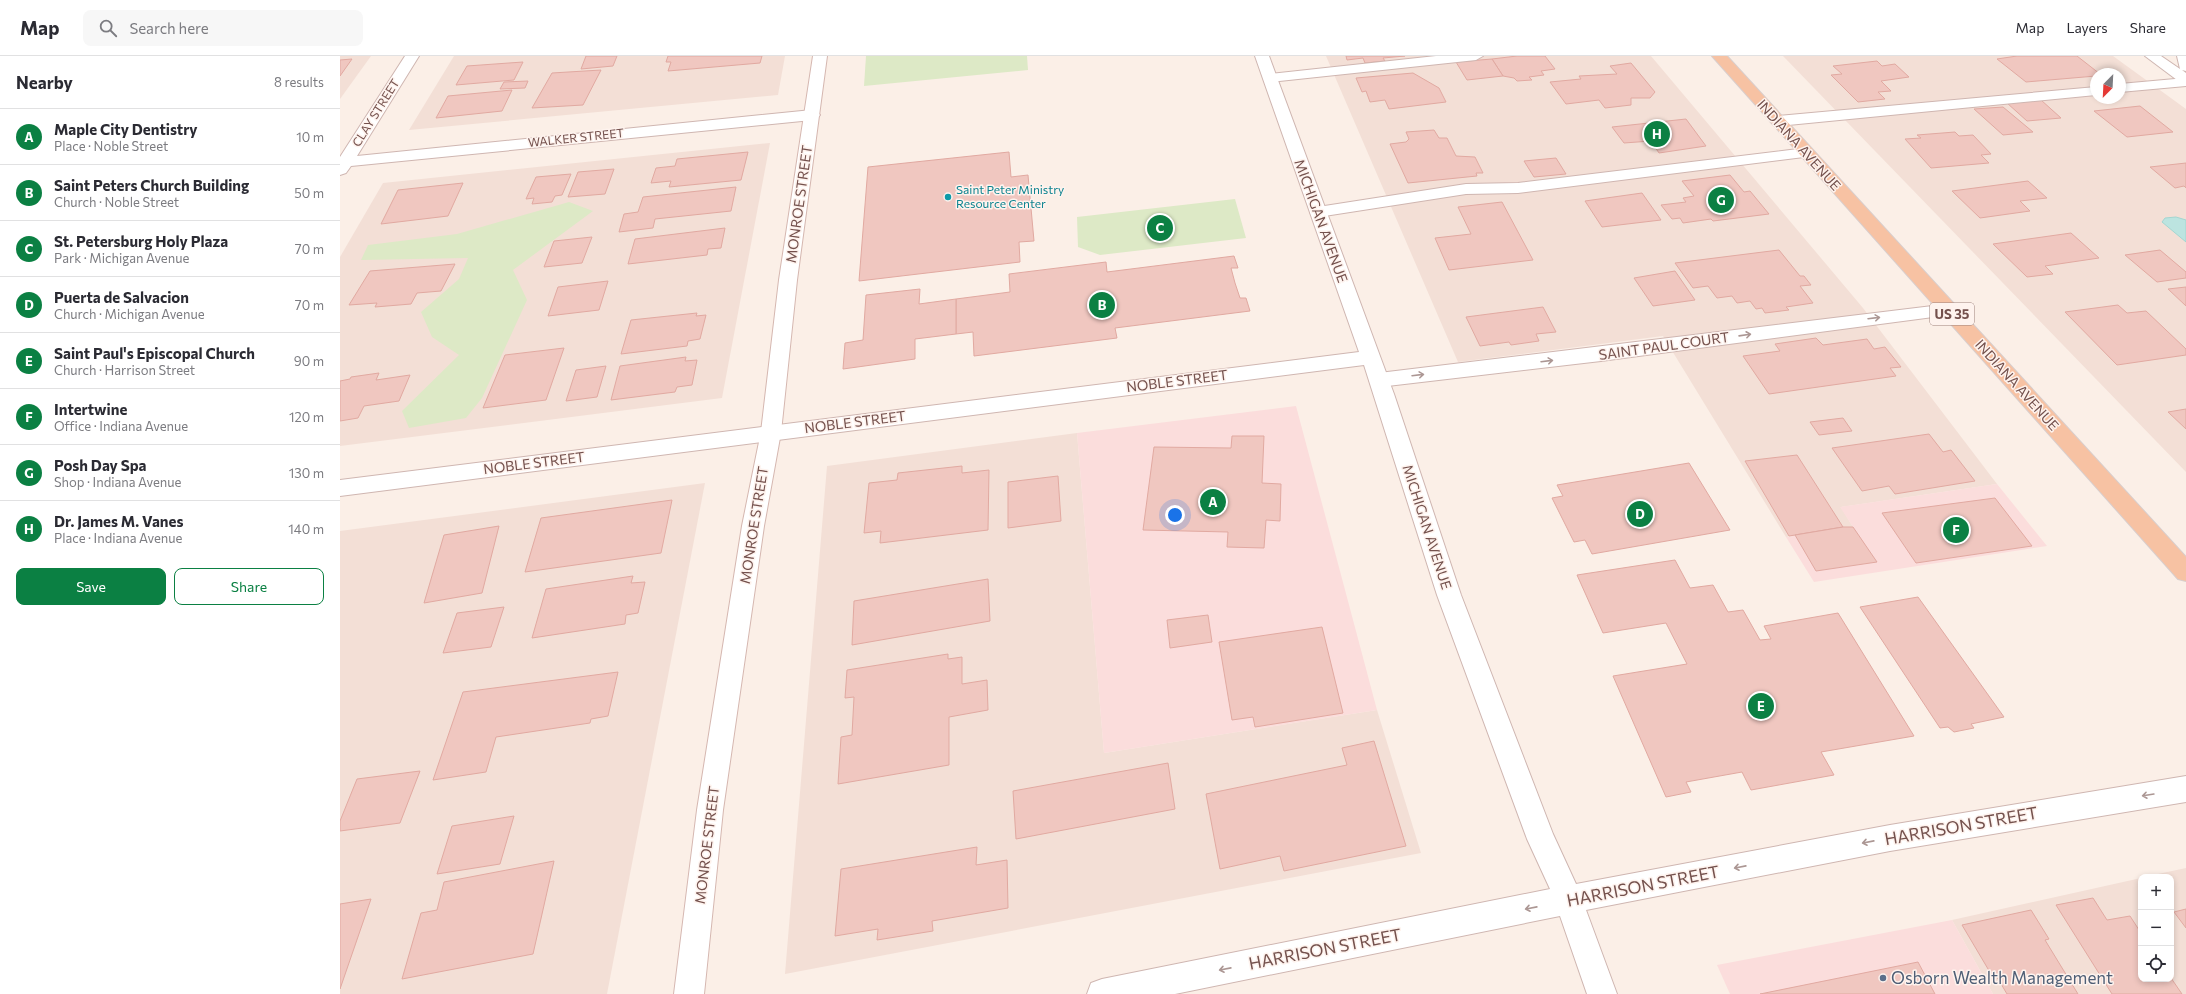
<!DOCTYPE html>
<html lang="en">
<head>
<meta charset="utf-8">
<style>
	:root { --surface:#fff; --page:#f7f7f7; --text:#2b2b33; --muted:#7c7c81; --line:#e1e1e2; --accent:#0b8043 }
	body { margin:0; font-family:Commissioner,sans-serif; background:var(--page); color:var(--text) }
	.controls { position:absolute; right:12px; bottom:12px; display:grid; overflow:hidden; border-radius:8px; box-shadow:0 2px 6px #0003 }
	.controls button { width:36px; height:36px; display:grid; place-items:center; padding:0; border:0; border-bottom:1px solid var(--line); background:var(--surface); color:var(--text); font:20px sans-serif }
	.compass { position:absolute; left:1750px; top:12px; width:36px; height:36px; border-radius:50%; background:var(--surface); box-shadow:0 2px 6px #0003; rotate:204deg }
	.you { position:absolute; left:835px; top:459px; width:14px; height:14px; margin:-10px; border:3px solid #fff; border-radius:50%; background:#1a73e8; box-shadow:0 0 0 6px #1a73e833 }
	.badge { display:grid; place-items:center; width:26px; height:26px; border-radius:50%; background:var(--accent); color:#fff; font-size:13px; font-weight:700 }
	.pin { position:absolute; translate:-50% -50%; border:2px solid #fff; box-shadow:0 1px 4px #0006 }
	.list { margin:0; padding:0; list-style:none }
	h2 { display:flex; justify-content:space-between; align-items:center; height:52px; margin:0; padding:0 16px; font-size:17px }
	h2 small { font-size:13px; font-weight:400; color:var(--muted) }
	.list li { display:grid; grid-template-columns:26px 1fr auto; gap:12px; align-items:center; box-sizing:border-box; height:56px; padding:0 16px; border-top:1px solid var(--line) }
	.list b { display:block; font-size:15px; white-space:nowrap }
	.list p { margin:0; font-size:13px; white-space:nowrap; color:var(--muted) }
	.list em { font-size:13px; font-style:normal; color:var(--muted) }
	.actions { display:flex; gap:8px; padding:12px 16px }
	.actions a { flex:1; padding:9px 0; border:1px solid var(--accent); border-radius:8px; text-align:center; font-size:14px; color:var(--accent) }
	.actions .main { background:var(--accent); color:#fff }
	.icon { flex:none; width:22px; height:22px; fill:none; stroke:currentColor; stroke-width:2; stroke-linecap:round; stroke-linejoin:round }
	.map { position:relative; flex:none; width:1846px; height:938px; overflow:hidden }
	header { display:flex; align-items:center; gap:24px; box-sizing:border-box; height:56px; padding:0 20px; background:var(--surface); border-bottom:1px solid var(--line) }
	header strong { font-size:19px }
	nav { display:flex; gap:22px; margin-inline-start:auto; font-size:14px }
	.search { width:280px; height:36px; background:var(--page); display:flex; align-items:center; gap:10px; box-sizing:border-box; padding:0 14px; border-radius:8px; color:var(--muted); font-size:15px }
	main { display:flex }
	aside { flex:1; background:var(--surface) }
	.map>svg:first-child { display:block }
</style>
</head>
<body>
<header>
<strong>Map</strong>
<div class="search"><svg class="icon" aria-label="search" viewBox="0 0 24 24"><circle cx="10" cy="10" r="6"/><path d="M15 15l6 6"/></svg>Search here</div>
<nav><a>Map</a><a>Layers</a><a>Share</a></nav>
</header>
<main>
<aside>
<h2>Nearby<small>8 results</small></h2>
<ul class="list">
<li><span class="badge">A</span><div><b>Maple City Dentistry</b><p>Place · Noble Street</p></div><em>10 m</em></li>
<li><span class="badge">B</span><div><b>Saint Peters Church Building</b><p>Church · Noble Street</p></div><em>50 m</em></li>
<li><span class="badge">C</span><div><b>St. Petersburg Holy Plaza</b><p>Park · Michigan Avenue</p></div><em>70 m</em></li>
<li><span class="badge">D</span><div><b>Puerta de Salvacion</b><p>Church · Michigan Avenue</p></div><em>70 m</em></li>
<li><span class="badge">E</span><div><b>Saint Paul's Episcopal Church</b><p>Church · Harrison Street</p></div><em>90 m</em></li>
<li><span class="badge">F</span><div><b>Intertwine</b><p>Office · Indiana Avenue</p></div><em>120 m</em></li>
<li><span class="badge">G</span><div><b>Posh Day Spa</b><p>Shop · Indiana Avenue</p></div><em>130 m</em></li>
<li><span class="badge">H</span><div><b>Dr. James M. Vanes</b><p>Place · Indiana Avenue</p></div><em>140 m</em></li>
</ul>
<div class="actions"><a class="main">Save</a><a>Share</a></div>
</aside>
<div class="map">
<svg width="1846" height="938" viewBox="0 0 1846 938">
	<rect width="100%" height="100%" fill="#fbefe7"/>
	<g fill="#f3dfd6" fill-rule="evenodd">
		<polygon points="0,0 31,0 0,43"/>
		<polygon points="114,0 445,0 438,39 69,74"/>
		<polygon points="986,0 1311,0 1523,252 1657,428 1501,451 1513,471 1446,481 1323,280 1118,306"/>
		<path d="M1443,0H1773L1846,53V416ZM1756,18H1780V42H1756Z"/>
		<polygon points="430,87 382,342 0,390 0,201 43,127"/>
		<polygon points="737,377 764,697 1037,654 1081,797 445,918 487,410"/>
		<polygon points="365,427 267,938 0,938 0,475"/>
		<polygon points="1846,812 1846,938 1653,938 1612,864 1801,822 1801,923 1831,923 1831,821 1804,821"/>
	</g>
	<g fill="#fbdddc">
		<polygon points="956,350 1037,654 764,697 737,377"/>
		<polygon points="1657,428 1707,490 1474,526 1446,481 1513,471 1500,451"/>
		<polygon points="1612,864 1653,938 1390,938 1377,909"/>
	</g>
	<g fill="#dde9c6">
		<polygon points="526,0 687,0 688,14 524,30"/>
		<polygon points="895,143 906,182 760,199 738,191 737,161"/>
		<polygon points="229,146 253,155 173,214 187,244 142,342 126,362 69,372 62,355 119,299 92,281 81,256 119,223 128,202 21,204 28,189 117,178"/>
	</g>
	<polygon fill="#bce4e0" stroke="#a3d6d1" points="1836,161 1846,164 1846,186 1822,166 1825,162"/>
	<g fill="#f0c7c0" stroke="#e1a9a1">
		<polygon points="246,0 277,0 273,10 241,13"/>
		<polygon points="328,0 422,0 420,7 328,15 331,6 326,6"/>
		<polygon points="1006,0 1065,0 1043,2 1045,5 1025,7 1023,2 1007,4"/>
		<polygon points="1177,0 1205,0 1215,13 1201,15 1204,19 1189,21 1192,24 1177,25 1174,22 1163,20 1152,3"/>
		<polygon points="1677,0 1737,0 1760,18 1756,18 1756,20 1686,26 1657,3"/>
		<polygon points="12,3 0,20 0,4"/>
		<polygon points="1152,3 1163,20 1127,24 1116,6"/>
		<polygon points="1537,5 1542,10 1555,8 1569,21 1541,25 1551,35 1538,36 1545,43 1518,46 1491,19 1502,18 1493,10"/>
		<polygon points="183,6 174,24 116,29 127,10"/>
		<polygon points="1291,7 1315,36 1310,42 1291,42 1291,49 1265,52 1259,44 1226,48 1210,26 1241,23 1239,20 1277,18 1270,10"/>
		<polygon points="261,14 243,49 192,52 212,17"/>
		<polygon points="1073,17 1099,32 1106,46 1049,53 1045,44 1030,46 1026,35 1022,36 1016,22"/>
		<polygon points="188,25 185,32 160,33 164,26"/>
		<polygon points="172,34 162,55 96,62 108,40"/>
		<polygon points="1701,44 1721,62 1687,65 1667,47"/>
		<polygon points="1800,50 1833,76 1787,81 1754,55"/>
		<polygon points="1663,51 1693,76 1663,79 1634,53"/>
		<polygon points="1346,63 1366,90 1319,97 1311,85 1284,87 1272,71"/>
		<polygon points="1094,74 1099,82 1107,82 1116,100 1135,101 1143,117 1136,117 1137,120 1068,127 1050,88 1066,86 1069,83 1066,76"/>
		<polygon points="1615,76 1619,80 1633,79 1651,98 1641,99 1649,107 1591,112 1565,83 1581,82 1577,79"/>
		<polygon points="408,96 401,124 329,131 331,125 311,127 316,112 335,110 337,103"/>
		<polygon points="669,96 671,121 688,119 694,185 679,186 680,206 519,225 528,111"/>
		<polygon points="1216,102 1226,118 1194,121 1184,105"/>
		<polygon points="1846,107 1846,132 1844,130 1835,132 1810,111"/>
		<polygon points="274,113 265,138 228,141 238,116"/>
		<polygon points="231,118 222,139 215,140 212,146 192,148 194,142 186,143 196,121"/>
		<polygon points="1390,119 1404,136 1410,135 1429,158 1373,165 1371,163 1343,167 1340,162 1332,163 1321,149 1346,146 1343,142 1354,140 1342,125"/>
		<polygon points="1688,125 1707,142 1680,145 1690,155 1640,162 1612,135"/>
		<polygon points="123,127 108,160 41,168 58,134"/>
		<polygon points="396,131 391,155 315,163 313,172 279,176 284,158 298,156 303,141"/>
		<polygon points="1302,137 1321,164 1262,171 1245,145"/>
		<polygon points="1162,146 1193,204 1109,214 1095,182 1131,178 1118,151"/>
		<polygon points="385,172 381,192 368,193 367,199 288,208 295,183"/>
		<polygon points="1731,177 1759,202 1705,210 1713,218 1687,221 1653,188"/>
		<polygon points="252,181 242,207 204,211 214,185"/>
		<polygon points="1439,194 1460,220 1464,220 1471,229 1460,230 1473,247 1446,251 1449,254 1425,257 1422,252 1416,253 1410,245 1397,247 1392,240 1377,242 1368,230 1353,232 1335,207"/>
		<polygon points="1820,194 1846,216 1846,222 1817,226 1785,199"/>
		<polygon points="894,200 898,212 891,212 895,227 900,242 906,242 910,255 775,272 777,282 634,300 633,276 616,278 616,243 670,236 669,218 766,206 767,216"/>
		<polygon points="115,208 101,235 77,237 71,248 35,251 37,247 9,249 30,215"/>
		<polygon points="1335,215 1355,244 1313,250 1294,222"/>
		<polygon points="268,225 259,254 208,260 218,231"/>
		<polygon points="1846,231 1846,250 1828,233"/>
		<polygon points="580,233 579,248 616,243 616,278 575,283 575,303 503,313 505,287 523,284 526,239"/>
		<polygon points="1778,249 1787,257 1806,255 1846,293 1846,299 1777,309 1725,256"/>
		<polygon points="1203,251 1216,276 1196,278 1199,285 1171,289 1169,286 1140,290 1126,261"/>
		<polygon points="357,257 356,260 366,259 360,283 348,285 347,290 281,298 291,264"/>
		<polygon points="1476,282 1483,289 1527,283 1534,293 1545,291 1561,311 1550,312 1556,320 1429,338 1403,300 1440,295 1435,288"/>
		<polygon points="224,292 206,344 143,352 165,299"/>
		<polygon points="346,301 345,305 357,304 352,329 337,331 335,336 271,344 280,310"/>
		<polygon points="266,310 257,341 226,345 236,314"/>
		<polygon points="39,317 36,324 70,319 59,345 24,350 18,362 0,365 0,325 10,323 11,321"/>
		<polygon points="1846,353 1846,373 1828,356"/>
		<polygon points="1503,362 1512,375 1479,379 1470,366"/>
		<polygon points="1589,378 1603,396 1611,394 1635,425 1555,438 1549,430 1522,435 1492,392"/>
		<polygon points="892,380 924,380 922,427 941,428 940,465 926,464 924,492 887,491 888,476 803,474 814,391 891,392"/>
		<polygon points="1457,399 1503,471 1449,480 1405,405"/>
		<polygon points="1349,407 1390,474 1252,498 1245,484 1234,486 1212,442 1223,440 1217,429"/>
		<polygon points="622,410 622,417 649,414 648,474 540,487 541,475 524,477 529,427 557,424 558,417"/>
		<polygon points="718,420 721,465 668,472 668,426"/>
		<polygon points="1655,442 1692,490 1576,507 1542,457"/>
		<polygon points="332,444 321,497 185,516 201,462"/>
		<polygon points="159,470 142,537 84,547 104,479"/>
		<polygon points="1503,471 1513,471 1537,506 1476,515 1455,479"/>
		<polygon points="1335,504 1350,532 1373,529 1388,556 1403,554 1420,584 1431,583 1424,570 1498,557 1574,680 1481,696 1494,719 1411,734 1402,716 1346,726 1351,736 1326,741 1273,620 1347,608 1326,567 1263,577 1237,519"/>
		<polygon points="293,520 291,527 305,526 298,557 286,559 285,568 192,582 206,533"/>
		<polygon points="648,523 650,565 512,589 514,545"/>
		<polygon points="1578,541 1664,661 1631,668 1634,672 1614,676 1608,671 1600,672 1520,551"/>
		<polygon points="164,551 151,591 103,597 117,557"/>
		<polygon points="868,559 872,586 830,592 827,564"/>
		<polygon points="982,571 1003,657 915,671 913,661 892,664 879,586"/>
		<polygon points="608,598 608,603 622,601 622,628 647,624 648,654 609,661 609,709 498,728 501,681 512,679 514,641 505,642 507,614"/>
		<polygon points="278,616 268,660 251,663 250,667 156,681 146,716 93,724 123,636"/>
		<polygon points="1034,685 1066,790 944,815 940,800 880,813 866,738 1007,709 1002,692"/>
		<polygon points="828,707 835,753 676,783 673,735"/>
		<polygon points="80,715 60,767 0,775 0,765 17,723"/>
		<polygon points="174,760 160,808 97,818 112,770"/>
		<polygon points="637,791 636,809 667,804 668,852 592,865 593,875 537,884 538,873 495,880 501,813"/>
		<polygon points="214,805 193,898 62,923 81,857 97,854 104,826"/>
		<polygon points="1753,842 1767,864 1790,860 1801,877 1801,923 1831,922 1842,938 1772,938 1716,849"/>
		<polygon points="31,843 0,933 0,848"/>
		<polygon points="1846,853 1846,872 1834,856"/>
		<polygon points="1691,854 1709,883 1705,884 1738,938 1667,938 1654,916 1651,918 1622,869"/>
		<polygon points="1578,906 1595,938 1420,938"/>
	</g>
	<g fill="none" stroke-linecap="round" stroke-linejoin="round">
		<defs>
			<g id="lane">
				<polygon points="1096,0 1143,0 1136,4 930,26 925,25 923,22 925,19 930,18"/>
				<polygon points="1846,22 1846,30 1780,36 1780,28"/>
				<polygon points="1756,31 1756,39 1438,70 1433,68 1430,65 1433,62 1438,60"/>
				<polygon points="1466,92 1472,94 1474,97 1472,100 1178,137 1126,138 978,161 972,160 970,156 972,152 978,151 1126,128 1178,127"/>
				<polygon points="1609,248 1616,250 1618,254 1616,258 1261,305 1039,331 1032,329 1029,324 1032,319 1039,317"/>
			</g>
			<g id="street">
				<polygon points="65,0 79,0 17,100 472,54 477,56 480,59 477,62 472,64 11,110 6,117 0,119 0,101"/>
				<polygon points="915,0 929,0 1054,338 1121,539 1213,778 1236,828 1550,769 1846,720 1846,746 1550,795 1246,854 1277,938 1247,938 1220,860 835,938 747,938 751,927 762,923 1210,833 1187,783 1097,539 1024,309 0,440 0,424 1019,296"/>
				<polygon points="1805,0 1821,0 1840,13 1837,0 1846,0 1846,15 1842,14 1846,17 1846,28 1841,27"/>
			</g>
			<polygon id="secondary" points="473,0 487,0 457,224 441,376 424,470 383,754 364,938 334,938 357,754 402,470 421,376 439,224"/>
			<polygon id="primary" points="1372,0 1387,0 1846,501 1846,525 1838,523"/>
		</defs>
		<use href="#lane" stroke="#cfb6b1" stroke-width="2"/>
		<use href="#street" stroke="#cfb6b1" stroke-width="2"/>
		<use href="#secondary" stroke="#d5b7b0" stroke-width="2"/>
		<use href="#primary" stroke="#d8cecd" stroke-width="2"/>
		<use href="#lane" fill="#fff" fill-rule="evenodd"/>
		<use href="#street" fill="#fff" fill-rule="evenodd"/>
		<use href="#secondary" fill="#fff" fill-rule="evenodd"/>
		<use href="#primary" fill="#f7c2a3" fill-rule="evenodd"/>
	</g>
	<defs><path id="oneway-shaft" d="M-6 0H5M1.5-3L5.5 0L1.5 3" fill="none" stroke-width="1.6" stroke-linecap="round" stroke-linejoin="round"/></defs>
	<g stroke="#ac9794">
		<use href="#oneway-shaft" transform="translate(1534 262) rotate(-7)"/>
		<use href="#oneway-shaft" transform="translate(1405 279) rotate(-8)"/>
		<use href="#oneway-shaft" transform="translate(1207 305) rotate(-7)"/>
		<use href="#oneway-shaft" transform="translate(1078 319) rotate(-7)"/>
		<use href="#oneway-shaft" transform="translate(1808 739) rotate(171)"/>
		<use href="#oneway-shaft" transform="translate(1528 786) rotate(169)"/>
		<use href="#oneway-shaft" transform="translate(1400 811) rotate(169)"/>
		<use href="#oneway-shaft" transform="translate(1191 852) rotate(169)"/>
		<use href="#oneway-shaft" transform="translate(885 913) rotate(169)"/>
	</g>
	<circle fill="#0f9aa8" stroke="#fef3ee" stroke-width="1.5" cx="608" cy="141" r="4"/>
	<circle fill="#5c6f8a" stroke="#fef3ee" stroke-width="1.5" cx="1543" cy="922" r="4"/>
	<g text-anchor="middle" stroke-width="3" stroke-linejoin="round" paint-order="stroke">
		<g font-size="12" fill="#74514d" stroke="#fef3ee">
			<text transform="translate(36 57) rotate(-58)" y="4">CLAY STREET</text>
			<text transform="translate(236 82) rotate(-6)" y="4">WALKER STREET</text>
		</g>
		<g font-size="12" fill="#0d838f" stroke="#fef3ee" text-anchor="start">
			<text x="616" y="138">Saint Peter Ministry<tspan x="616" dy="14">Resource Center</tspan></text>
		</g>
		<rect fill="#fef3ee" stroke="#9d827d" stroke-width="1" x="1590" y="247" width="44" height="22" rx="3"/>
		<g font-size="13" font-weight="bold" fill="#74514d">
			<text x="1612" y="263">US 35</text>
		</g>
		<g font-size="14" fill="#74514d" stroke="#fef3ee">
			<text transform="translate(1459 89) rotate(48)" y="5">INDIANA AVENUE</text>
			<text transform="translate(459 148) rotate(-82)" y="5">MONROE STREET</text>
			<text transform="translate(981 165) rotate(70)" y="5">MICHIGAN AVENUE</text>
			<text transform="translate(1324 290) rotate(-8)" y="5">SAINT PAUL COURT</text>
			<text transform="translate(837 325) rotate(-7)" y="5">NOBLE STREET</text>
			<text transform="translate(1677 329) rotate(48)" y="5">INDIANA AVENUE</text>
			<text transform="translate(515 366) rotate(-7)" y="5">NOBLE STREET</text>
			<text transform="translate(194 407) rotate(-7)" y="5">NOBLE STREET</text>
			<text transform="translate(414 469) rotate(-81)" y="5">MONROE STREET</text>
			<text transform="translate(1087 471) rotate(72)" y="5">MICHIGAN AVENUE</text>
			<text transform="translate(367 789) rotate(-83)" y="5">MONROE STREET</text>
		</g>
		<g font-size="17" fill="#74514d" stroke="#fef3ee">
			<text transform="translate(1621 770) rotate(-10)" y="6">HARRISON STREET</text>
			<text transform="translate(1303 830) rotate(-11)" y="6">HARRISON STREET</text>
			<text transform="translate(985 893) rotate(-11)" y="6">HARRISON STREET</text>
		</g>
		<g font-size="17" fill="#4e5e75" stroke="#fef3ee" text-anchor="start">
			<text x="1551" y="928">Osborn Wealth Management</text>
		</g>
	</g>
</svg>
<div class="controls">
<button>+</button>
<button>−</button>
<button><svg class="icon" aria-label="locate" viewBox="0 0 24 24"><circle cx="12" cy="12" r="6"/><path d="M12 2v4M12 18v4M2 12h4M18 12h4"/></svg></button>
</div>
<svg class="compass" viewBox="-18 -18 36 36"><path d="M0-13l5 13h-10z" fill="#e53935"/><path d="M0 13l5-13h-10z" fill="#7c7c81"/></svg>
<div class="you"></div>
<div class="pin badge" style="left:873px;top:446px">A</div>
<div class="pin badge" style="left:762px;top:249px">B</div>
<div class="pin badge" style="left:820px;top:172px">C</div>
<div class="pin badge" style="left:1300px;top:458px">D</div>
<div class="pin badge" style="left:1421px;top:650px">E</div>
<div class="pin badge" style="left:1616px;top:474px">F</div>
<div class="pin badge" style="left:1381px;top:144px">G</div>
<div class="pin badge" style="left:1317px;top:78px">H</div>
</div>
</main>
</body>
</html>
